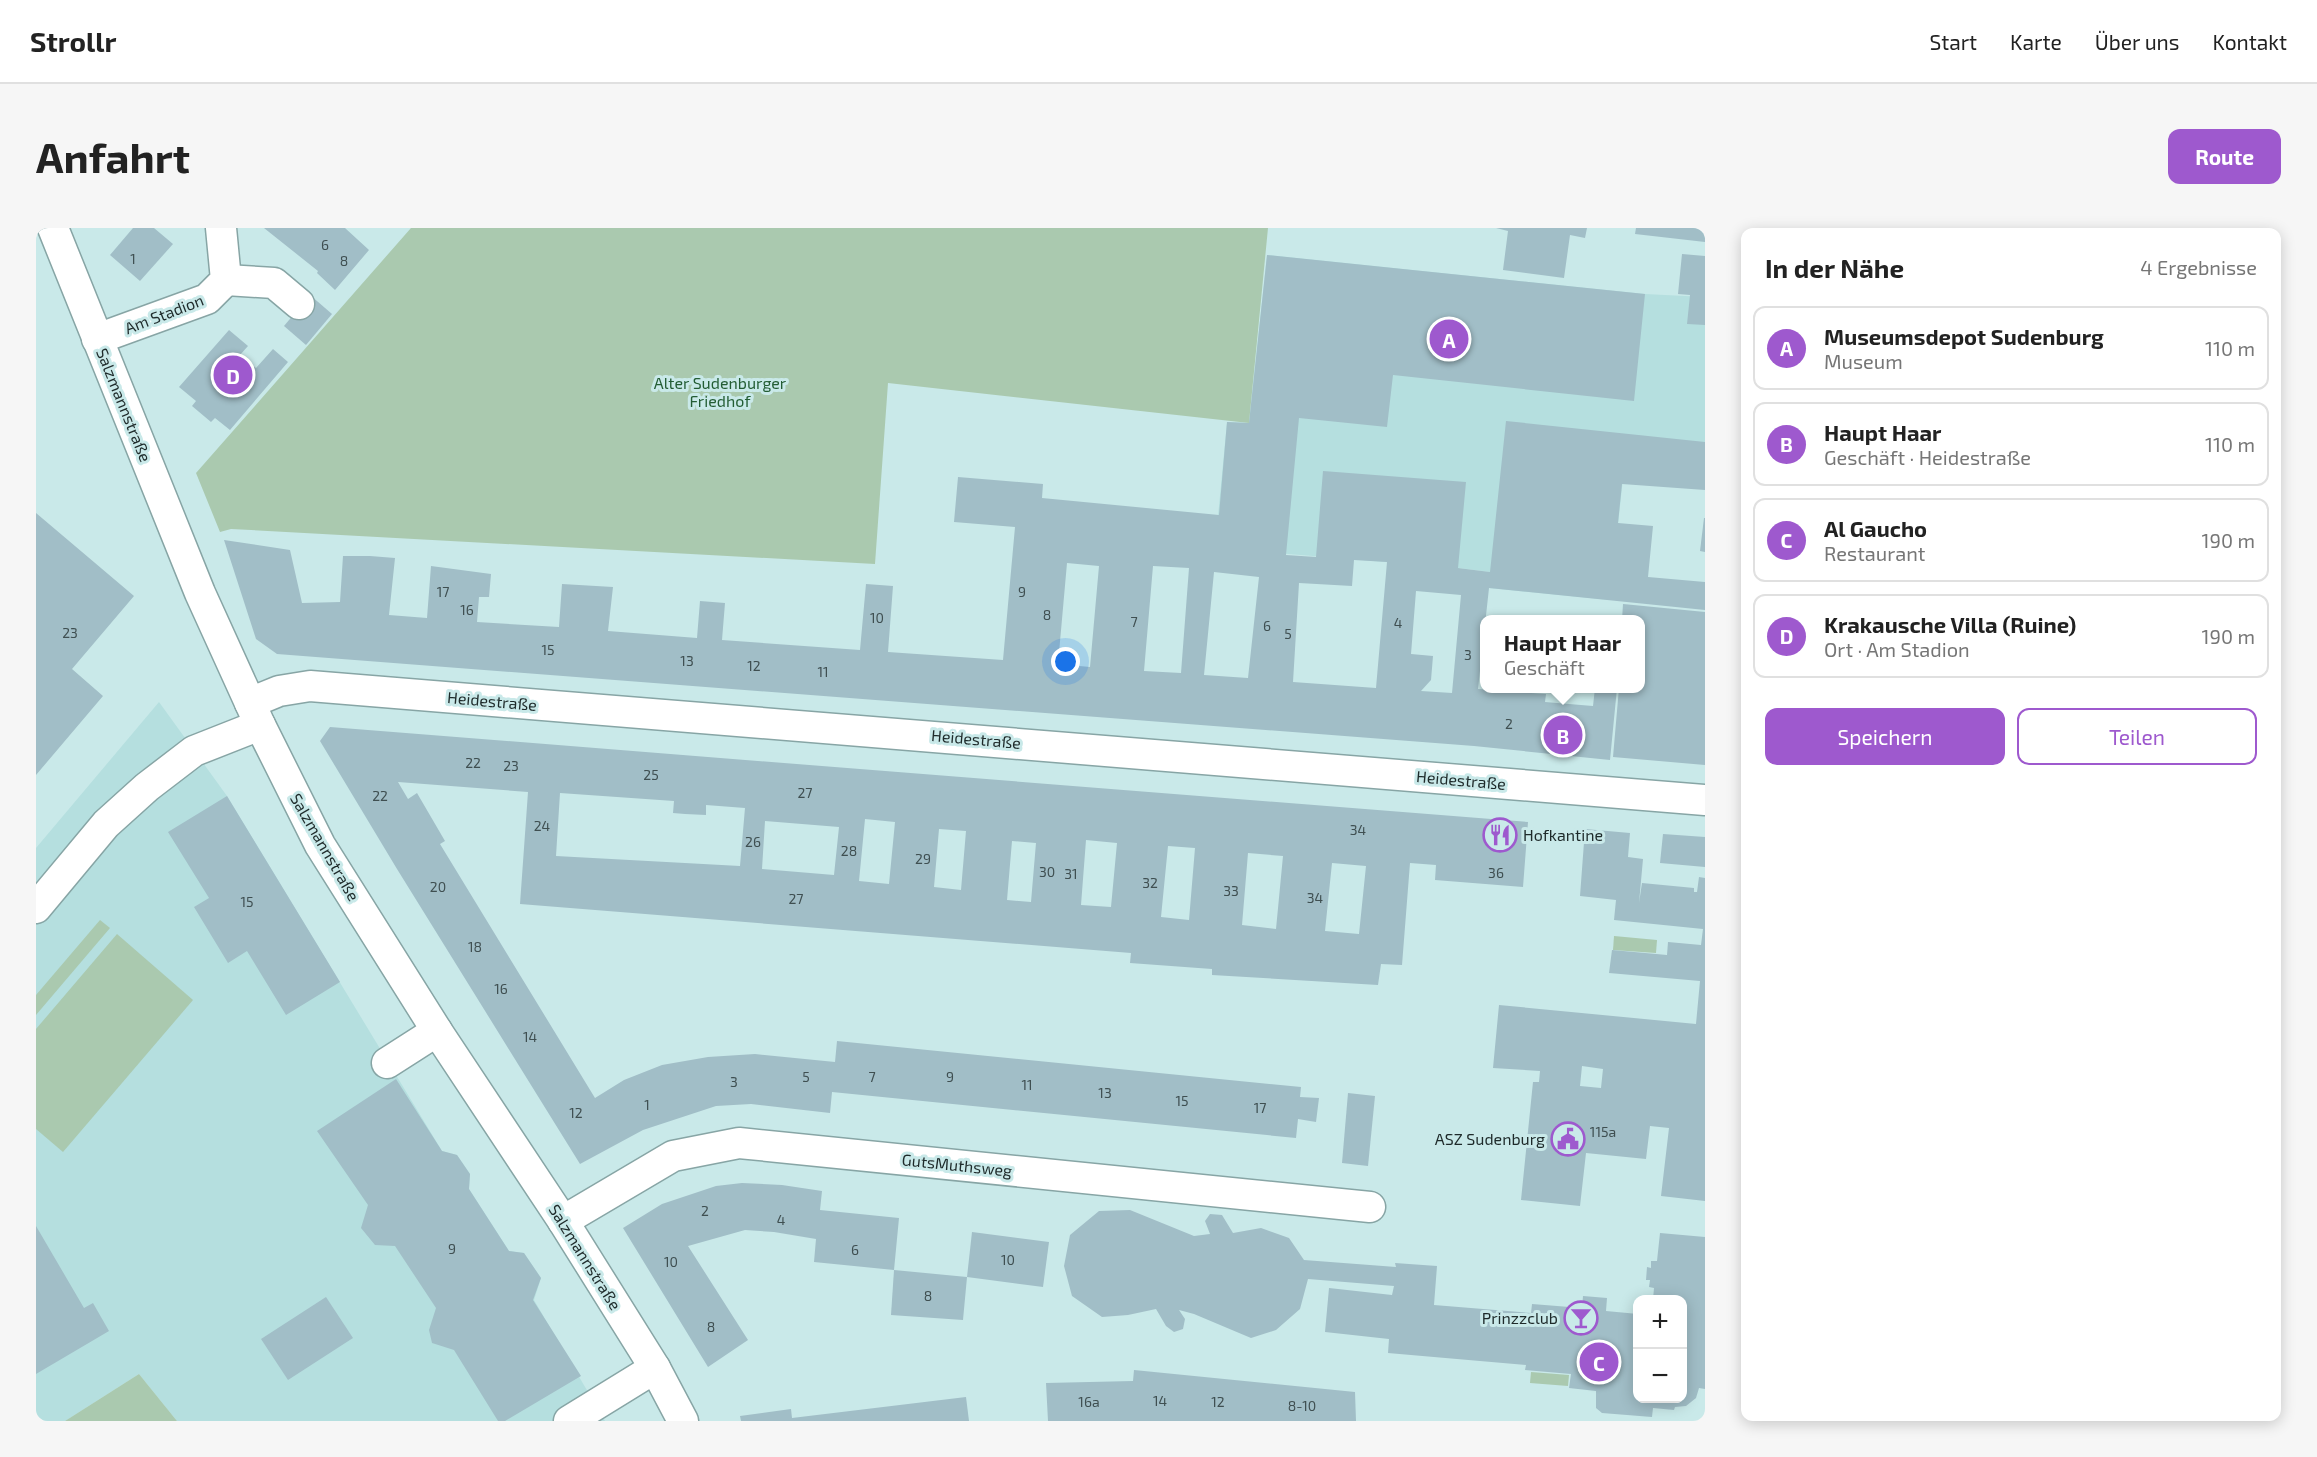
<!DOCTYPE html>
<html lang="de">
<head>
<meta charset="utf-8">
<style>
	:root { --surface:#fff; --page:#f6f6f6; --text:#222; --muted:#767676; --line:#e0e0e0; --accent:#9e59ce }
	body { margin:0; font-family:"Exo 2",sans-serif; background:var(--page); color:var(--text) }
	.controls { position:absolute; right:18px; bottom:18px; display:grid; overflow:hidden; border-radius:12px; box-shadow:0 3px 15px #0003 }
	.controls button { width:54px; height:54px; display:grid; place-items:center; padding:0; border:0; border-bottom:2px solid var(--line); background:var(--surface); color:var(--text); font:30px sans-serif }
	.you { position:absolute; left:1030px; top:434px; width:21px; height:21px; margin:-15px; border:4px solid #fff; border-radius:50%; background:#1a73e8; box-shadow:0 0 0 9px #1a73e833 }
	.badge { display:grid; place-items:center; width:39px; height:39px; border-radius:50%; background:var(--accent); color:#fff; font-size:20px; font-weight:700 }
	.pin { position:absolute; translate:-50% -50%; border:3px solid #fff; box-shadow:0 2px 6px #0006 }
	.popup { position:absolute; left:1444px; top:387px; width:165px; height:78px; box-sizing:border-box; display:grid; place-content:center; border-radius:12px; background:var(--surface); filter:drop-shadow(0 2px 4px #0005); font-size:20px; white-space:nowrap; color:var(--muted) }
	.popup b { font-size:22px; color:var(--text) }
	.popup::after { content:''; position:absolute; left:50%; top:100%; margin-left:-12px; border:12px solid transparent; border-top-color:var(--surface) }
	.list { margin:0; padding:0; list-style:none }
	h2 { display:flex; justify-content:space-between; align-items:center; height:78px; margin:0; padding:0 24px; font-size:26px }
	h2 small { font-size:20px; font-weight:400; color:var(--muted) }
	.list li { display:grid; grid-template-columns:39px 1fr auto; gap:18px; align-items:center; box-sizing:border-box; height:84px; margin:0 12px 12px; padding:0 12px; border:2px solid var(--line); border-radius:12px }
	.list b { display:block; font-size:22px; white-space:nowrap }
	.list p { margin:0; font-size:20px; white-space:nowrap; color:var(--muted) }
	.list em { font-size:20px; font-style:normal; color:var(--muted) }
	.actions { display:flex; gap:12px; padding:18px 24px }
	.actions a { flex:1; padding:14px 0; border:2px solid var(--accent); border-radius:12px; text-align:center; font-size:21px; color:var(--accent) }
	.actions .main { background:var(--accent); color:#fff }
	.map { position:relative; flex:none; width:1669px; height:1193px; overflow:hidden; border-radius:12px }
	header { display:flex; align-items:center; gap:36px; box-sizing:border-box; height:84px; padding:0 30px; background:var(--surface); border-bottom:2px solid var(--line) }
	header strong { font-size:28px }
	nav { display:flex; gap:33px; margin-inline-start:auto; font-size:21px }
	.intro { display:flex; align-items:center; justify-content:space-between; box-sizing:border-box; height:144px; padding:0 36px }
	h1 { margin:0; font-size:42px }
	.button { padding:15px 27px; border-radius:12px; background:var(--accent); color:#fff; font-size:21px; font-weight:700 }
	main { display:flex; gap:36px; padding:0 36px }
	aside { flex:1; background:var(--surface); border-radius:12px; box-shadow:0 3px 15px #0003 }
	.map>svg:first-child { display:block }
</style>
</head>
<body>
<header>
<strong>Strollr</strong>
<nav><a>Start</a><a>Karte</a><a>Über uns</a><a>Kontakt</a></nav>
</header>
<div class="intro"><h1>Anfahrt</h1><a class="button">Route</a></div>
<main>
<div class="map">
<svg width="1669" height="1193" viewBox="0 0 1669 1193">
	<rect width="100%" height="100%" fill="#c9e9e9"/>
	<g fill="#b5dfdf">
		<polygon points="1231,27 1609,66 1669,69 1669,239 1589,231 1574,372 1453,360 1454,344 1423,340 1179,320 1191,194 1213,195"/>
		<polygon points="123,474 191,568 406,923 421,927 434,946 433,961 473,1023 488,1025 505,1050 498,1072 569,1193 141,1193 103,1146 29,1193 0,1193 0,620"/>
	</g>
	<g fill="#aac9af">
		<polygon points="375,0 1232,0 1213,195 852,155 839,336 195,301 184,304 160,245"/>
		<polygon points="64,692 74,700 0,787 0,767"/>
		<polygon points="81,706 157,772 27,924 0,901 0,801"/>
		<polygon points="1578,708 1621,712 1620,725 1577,722"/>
		<polygon points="1495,1144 1533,1147 1532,1158 1494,1155"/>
		<polygon points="103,1146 141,1193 29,1193"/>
	</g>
	<g fill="#a1bec7" fill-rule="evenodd">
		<polygon points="97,0 118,0 137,16 104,53 74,27"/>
		<polygon points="228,0 309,0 333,22 299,62 281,45 282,43"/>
		<polygon points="1460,0 1551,0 1549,10 1534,7 1528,50 1467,42 1472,3"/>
		<polygon points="1600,0 1669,0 1669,14 1599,6"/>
		<polygon points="1646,26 1669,28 1669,97 1651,96 1654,67 1642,66"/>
		<path d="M1231,27L1609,66L1598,173L1357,147L1351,199L1263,190L1250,327L1280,329L1287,243L1430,254L1422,340L1454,344L1470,193L1669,214V262L1586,256L1582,295L1617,298L1612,349L1669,354V382L1453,360L1442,461L1510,466L1509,474L1557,478L1559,460H1581L1574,532L1438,518L241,426L220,411L188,312L254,322L266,375L304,374L307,328H334L359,330L353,387L391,390L395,338L455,346L453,369H443L441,394L523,399L526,356L577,359L572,403L661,410L664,373L689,375L686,412L824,422L830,356L857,358L852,424L967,432L979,299L918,294L922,249L1007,256L1006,270L1183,287L1191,194L1213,195ZM1318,332L1351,334L1340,460L1257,454L1263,355L1316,358ZM1031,335L1063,338L1054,439L1022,436ZM1117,338L1153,340L1145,445L1108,443ZM1178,344L1223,349L1212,450L1168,447ZM1380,363L1425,367L1416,465L1385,463L1395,452L1397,428L1375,426Z"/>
		<polygon points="274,67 296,86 270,117 248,98"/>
		<polygon points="193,102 212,118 204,127 220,140 237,121 252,134 194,202 179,190 175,194 156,178 160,173 143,159"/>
		<polygon points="0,285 98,368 36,441 67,468 0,547"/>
		<polygon points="1668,290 1669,290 1669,324 1664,323"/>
		<polygon points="1587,376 1669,384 1669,537 1577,529 1583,460 1605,460 1605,392 1586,392"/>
		<path d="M294,499L1492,594L1487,659L1399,652L1400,637L1374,635L1366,737L1345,736L1342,757L1176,747V741L1094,735L1095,725L484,676L492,564L362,554L372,571L381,565L409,613L404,616L559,870L588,852L626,837L672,829L719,826L799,834L801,813L1265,859L1264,869L1283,870L1280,894L1262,891L1260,910L796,864L794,885L715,876L680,878L607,902L544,936L361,641L284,513ZM524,565L638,573L637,585L649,586L670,587V577L709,580L704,638L520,628ZM829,591L859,594L853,656L823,653ZM729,593L803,599L798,647L726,641ZM903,601L930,603L925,662L898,659ZM1050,612L1081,615L1075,679L1045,677ZM976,613L1000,615L995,674L971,672ZM1132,618L1159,620L1153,692L1125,689ZM1212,625L1247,628L1240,701L1206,697ZM1296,635L1330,638L1323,706L1289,703Z"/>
		<polygon points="191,568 304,754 250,787 211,723 192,735 158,679 173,670 132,604"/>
		<path d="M1549,601L1594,605L1592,629L1607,631L1603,675L1606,655L1658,660V664H1661L1663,649L1669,650V973L1625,968L1633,900L1614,898L1610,931L1550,925L1544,978L1485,972L1497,854H1503L1504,843L1457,840L1463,777L1660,796L1664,753L1573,745L1576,722L1631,727L1632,714L1665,717L1667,701L1578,692L1580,672L1544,668ZM1546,838L1567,841L1565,860L1544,858Z"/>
		<polygon points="1627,606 1669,609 1669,639 1624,635"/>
		<polygon points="360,851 406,923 421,927 434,946 433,961 473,1023 488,1025 505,1050 497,1072 545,1148 469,1193 462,1193 418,1122 396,1115 393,1102 400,1080 359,1018 339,1017 325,1000 332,977 281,903"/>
		<polygon points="1312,865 1339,868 1332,938 1306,935"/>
		<polygon points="706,955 746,957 786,963 784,982 863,990 858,1042 778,1034 780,1011 738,1004 709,1002 652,1018 712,1112 672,1139 587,1000 626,976 680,958"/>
		<polygon points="1094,982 1158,1008 1174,1006 1169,993 1174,986 1186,987 1197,1005 1225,1000 1253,1010 1268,1032 1360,1039 1359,1035 1401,1038 1398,1077 1495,1085 1496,1076 1546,1080 1547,1068 1571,1070 1570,1083 1602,1086 1602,1170 1647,1170 1647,1071 1617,1071 1618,1060 1613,1059 1614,1052 1610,1052 1611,1039 1615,1040 1615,1033 1621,1033 1624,1005 1669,1009 1669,1161 1663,1160 1660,1170 1650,1178 1639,1179 1638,1182 1617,1180 1616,1189 1566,1185 1560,1180 1560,1163 1533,1160 1535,1146 1489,1142 1490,1137 1352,1125 1353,1111 1289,1104 1293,1060 1356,1067 1358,1058 1272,1051 1264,1081 1240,1102 1215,1110 1158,1086 1143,1082 1149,1091 1147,1101 1138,1104 1130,1098 1120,1081 1092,1087 1066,1089 1036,1068 1028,1038 1034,1007 1063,983"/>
		<polygon points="0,998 48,1080 57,1075 73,1103 0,1146"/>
		<polygon points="936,1004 1013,1014 1007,1059 931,1049"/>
		<polygon points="858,1042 931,1049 927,1092 855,1087"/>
		<polygon points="290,1069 317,1110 252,1152 225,1111"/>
		<polygon points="1098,1142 1319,1164 1320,1193 1012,1193 1010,1155 1097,1153"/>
		<polygon points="930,1169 933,1193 705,1193 704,1188 755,1181 756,1190"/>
	</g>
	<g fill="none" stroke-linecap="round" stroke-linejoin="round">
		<defs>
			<g id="minor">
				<polyline points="17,0 164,365 224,497 284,617 401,803 527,993 619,1140 647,1193"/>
				<polyline points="190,52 238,55 263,76"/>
				<polyline points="61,111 171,71 190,52 185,0"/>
				<polyline points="214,475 243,463 274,458 1669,572"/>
				<polyline points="0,680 70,596 111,559 158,523 224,497"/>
				<polyline points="351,835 401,803"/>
				<polyline points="527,993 637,928 703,915 1334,979"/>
				<polyline points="533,1193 619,1140"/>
			</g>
		</defs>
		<use href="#minor" stroke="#87a5a5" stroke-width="33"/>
		<use href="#minor" stroke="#fff" stroke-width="30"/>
	</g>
	<defs>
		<symbol id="restaurant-ring" viewBox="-11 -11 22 22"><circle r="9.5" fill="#c9e9e9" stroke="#9e59ce" stroke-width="1.5"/><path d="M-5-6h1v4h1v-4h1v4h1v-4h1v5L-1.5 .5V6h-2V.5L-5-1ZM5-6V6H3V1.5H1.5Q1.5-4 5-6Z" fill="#9e59ce"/></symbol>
		<symbol id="civic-ring" viewBox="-11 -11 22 22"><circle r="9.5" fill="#c9e9e9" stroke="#9e59ce" stroke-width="1.5"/><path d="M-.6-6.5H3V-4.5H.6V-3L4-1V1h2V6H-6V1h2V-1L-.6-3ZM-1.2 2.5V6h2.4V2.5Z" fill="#9e59ce"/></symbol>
		<symbol id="bar-ring" viewBox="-11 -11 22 22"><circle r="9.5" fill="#c9e9e9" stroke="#9e59ce" stroke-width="1.5"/><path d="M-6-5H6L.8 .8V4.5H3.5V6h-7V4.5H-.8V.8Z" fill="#9e59ce"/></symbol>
	</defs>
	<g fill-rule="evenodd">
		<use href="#restaurant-ring" x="1445" y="588" width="38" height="38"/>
		<use href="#civic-ring" x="1513" y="892" width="38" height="38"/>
		<use href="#bar-ring" x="1526" y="1071" width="38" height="38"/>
	</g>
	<g text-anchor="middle" stroke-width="6" stroke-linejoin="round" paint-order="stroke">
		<g font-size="14" fill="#3f4f51">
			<text x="289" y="22">6</text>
			<text x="97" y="36">1</text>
			<text x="308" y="38">8</text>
			<text x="407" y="369">17</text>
			<text x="986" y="369">9</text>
			<text x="431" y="387">16</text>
			<text x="1011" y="392">8</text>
			<text x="841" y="395">10</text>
			<text x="1098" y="399">7</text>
			<text x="1362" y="400">4</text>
			<text x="1231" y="403">6</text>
			<text x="34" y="410">23</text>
			<text x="1252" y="411">5</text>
			<text x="512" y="427">15</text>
			<text x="1432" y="432">3</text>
			<text x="651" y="438">13</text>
			<text x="718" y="443">12</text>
			<text x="787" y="449">11</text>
			<text x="1473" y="501">2</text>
			<text x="437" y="540">22</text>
			<text x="475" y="543">23</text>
			<text x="615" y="552">25</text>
			<text x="769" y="570">27</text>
			<text x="344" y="573">22</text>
			<text x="506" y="603">24</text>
			<text x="1322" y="607">34</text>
			<text x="717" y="619">26</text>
			<text x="813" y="628">28</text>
			<text x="887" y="636">29</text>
			<text x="1011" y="649">30</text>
			<text x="1460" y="650">36</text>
			<text x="1035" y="651">31</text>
			<text x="1114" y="660">32</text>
			<text x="402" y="664">20</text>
			<text x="1195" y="668">33</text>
			<text x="1279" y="675">34</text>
			<text x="760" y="676">27</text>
			<text x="211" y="679">15</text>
			<text x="439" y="724">18</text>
			<text x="465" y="766">16</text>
			<text x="494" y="814">14</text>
			<text x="770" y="854">5</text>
			<text x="836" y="854">7</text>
			<text x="914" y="854">9</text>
			<text x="698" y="859">3</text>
			<text x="991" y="862">11</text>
			<text x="1069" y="870">13</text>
			<text x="1146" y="878">15</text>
			<text x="611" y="882">1</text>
			<text x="1224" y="885">17</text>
			<text x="540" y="890">12</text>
			<text x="1567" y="909">115a</text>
			<text x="669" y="988">2</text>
			<text x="745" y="997">4</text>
			<text x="416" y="1026">9</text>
			<text x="819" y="1027">6</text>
			<text x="972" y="1037">10</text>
			<text x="635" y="1039">10</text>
			<text x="892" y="1073">8</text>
			<text x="675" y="1104">8</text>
			<text x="1124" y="1178">14</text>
			<text x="1053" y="1179">16a</text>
			<text x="1182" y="1179">12</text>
			<text x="1266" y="1183">8-10</text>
		</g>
		<g font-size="16" fill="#1e2a2a" stroke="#c9e9e9">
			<text transform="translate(128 86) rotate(-21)" y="6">Am Stadion</text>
			<text transform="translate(88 177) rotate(68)" y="6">Salzmannstraße</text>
			<text transform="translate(456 473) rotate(5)" y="6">Heidestraße</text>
			<text transform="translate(940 511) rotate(5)" y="6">Heidestraße</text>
			<text transform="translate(1425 552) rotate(5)" y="6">Heidestraße</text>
			<text transform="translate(289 619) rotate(60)" y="6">Salzmannstraße</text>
			<text transform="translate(921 937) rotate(6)" y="6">GutsMuthsweg</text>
			<text transform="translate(549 1029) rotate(58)" y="6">Salzmannstraße</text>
		</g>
		<g font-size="16" fill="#235d34" stroke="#c9e9e9">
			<text x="684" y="161">Alter Sudenburger<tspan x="684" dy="18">Friedhof</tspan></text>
		</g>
		<g font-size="16" fill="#1e2a2a" stroke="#c9e9e9" text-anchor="end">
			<text x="1487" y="613" text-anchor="start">Hofkantine</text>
			<text x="1509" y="917">ASZ Sudenburg</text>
			<text x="1522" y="1096">Prinzzclub</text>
		</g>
	</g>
</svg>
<div class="controls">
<button>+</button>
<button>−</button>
</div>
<div class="you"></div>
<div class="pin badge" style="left:1413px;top:111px">A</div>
<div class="pin badge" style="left:1527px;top:507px">B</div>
<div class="popup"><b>Haupt Haar</b>Geschäft</div>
<div class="pin badge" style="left:1563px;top:1134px">C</div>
<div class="pin badge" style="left:197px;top:147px">D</div>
</div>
<aside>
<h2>In der Nähe<small>4 Ergebnisse</small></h2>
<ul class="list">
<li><span class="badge">A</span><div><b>Museumsdepot Sudenburg</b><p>Museum</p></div><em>110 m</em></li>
<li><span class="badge">B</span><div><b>Haupt Haar</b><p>Geschäft · Heidestraße</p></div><em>110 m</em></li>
<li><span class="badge">C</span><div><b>Al Gaucho</b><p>Restaurant</p></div><em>190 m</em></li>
<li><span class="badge">D</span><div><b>Krakausche Villa (Ruine)</b><p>Ort · Am Stadion</p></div><em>190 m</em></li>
</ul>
<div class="actions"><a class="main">Speichern</a><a>Teilen</a></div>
</aside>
</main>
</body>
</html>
